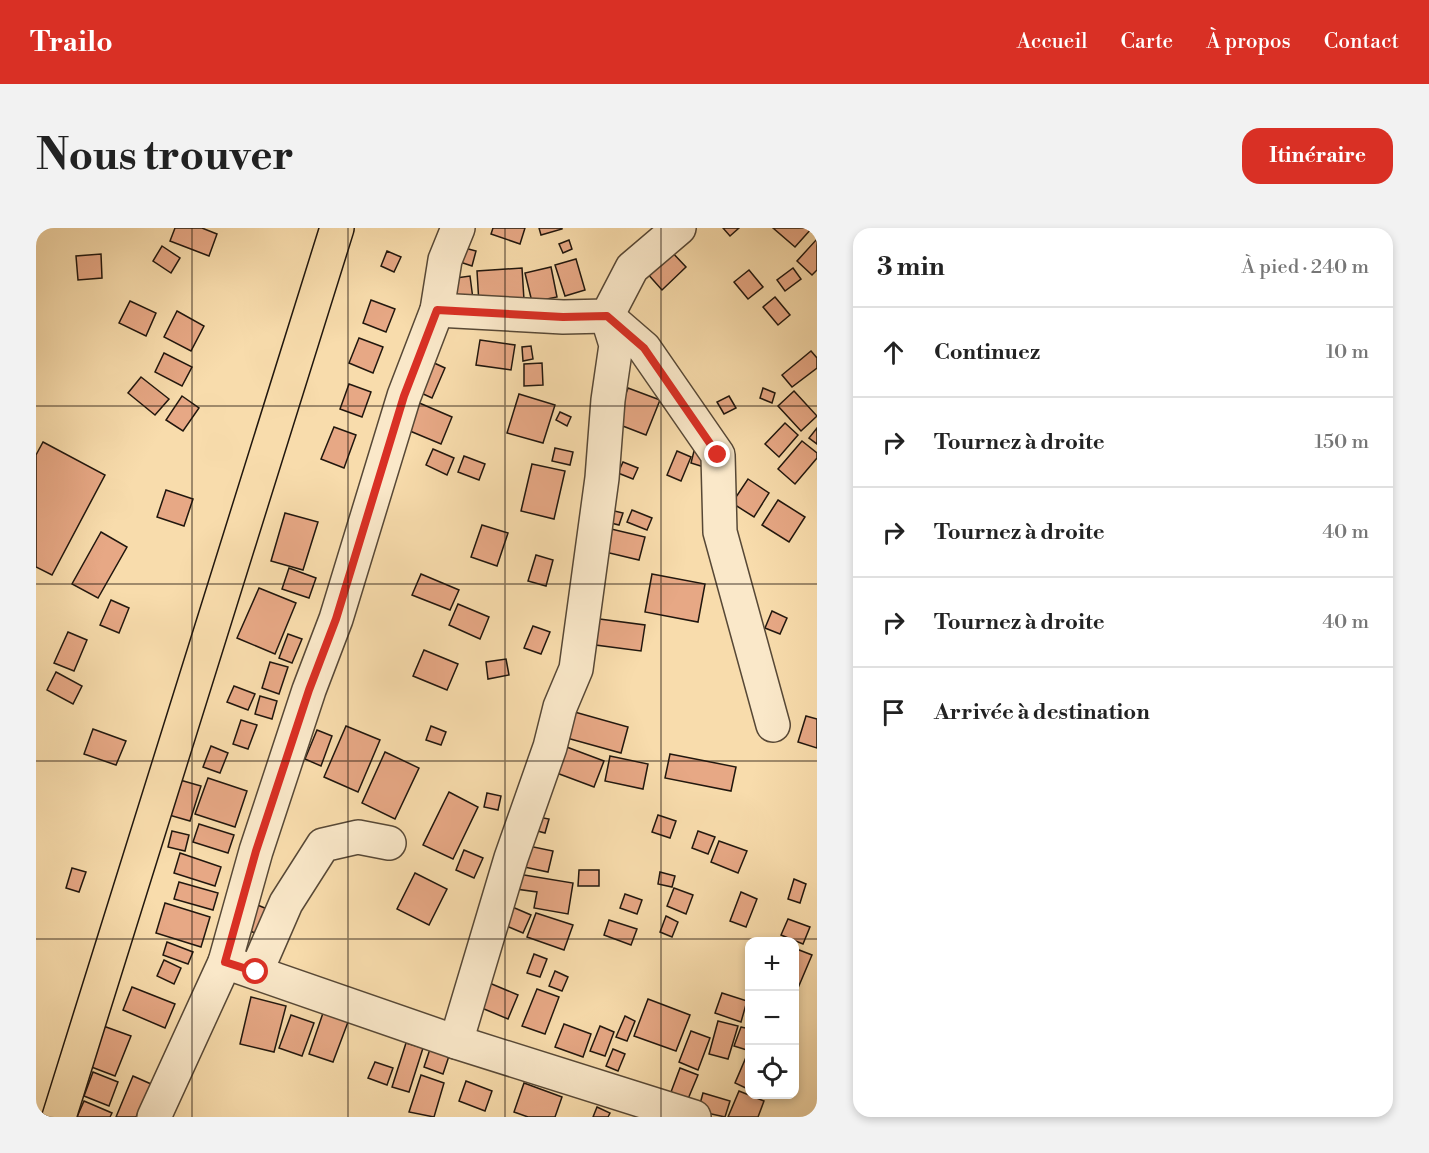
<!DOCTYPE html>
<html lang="fr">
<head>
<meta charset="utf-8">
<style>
	:root { --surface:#fff; --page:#f2f2f2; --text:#222; --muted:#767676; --line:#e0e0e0; --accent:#d93025 }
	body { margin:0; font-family:"Libre Bodoni",serif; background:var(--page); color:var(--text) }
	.controls { position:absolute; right:18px; bottom:18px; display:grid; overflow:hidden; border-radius:12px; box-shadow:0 3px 9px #0003 }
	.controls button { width:54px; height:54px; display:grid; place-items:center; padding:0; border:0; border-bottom:2px solid var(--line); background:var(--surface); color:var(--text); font:30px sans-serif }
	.stop { position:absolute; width:18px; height:18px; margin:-14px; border:4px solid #d93025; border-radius:50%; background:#fff }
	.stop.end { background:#d93025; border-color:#fff; box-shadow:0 2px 6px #0008 }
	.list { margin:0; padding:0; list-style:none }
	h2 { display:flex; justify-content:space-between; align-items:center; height:78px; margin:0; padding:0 24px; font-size:26px }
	h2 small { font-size:20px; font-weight:400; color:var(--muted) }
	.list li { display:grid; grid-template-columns:39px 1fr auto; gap:18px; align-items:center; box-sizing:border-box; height:90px; padding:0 24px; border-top:2px solid var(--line) }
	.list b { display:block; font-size:22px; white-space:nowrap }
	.list em { font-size:20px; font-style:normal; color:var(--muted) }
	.icon { flex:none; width:33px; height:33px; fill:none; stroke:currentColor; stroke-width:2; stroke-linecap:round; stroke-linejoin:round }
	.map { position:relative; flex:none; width:781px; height:889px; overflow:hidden; border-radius:18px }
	header { display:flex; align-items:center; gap:36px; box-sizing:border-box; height:84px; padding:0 30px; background:var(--accent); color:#fff }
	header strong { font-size:28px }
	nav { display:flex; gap:33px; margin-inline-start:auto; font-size:21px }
	.intro { display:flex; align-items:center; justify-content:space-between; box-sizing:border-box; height:144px; padding:0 36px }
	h1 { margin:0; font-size:42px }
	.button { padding:15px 27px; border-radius:18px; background:var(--accent); color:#fff; font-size:21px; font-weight:700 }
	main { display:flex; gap:36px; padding:0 36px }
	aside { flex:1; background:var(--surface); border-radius:18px; box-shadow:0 3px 9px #0003 }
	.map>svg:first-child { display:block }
</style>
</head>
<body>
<header>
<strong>Trailo</strong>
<nav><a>Accueil</a><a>Carte</a><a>À propos</a><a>Contact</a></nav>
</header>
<div class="intro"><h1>Nous trouver</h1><a class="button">Itinéraire</a></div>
<main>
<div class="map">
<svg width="781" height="889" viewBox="0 0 781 889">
	<rect width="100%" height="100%" fill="#f8dcac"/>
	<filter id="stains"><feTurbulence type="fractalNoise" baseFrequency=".00333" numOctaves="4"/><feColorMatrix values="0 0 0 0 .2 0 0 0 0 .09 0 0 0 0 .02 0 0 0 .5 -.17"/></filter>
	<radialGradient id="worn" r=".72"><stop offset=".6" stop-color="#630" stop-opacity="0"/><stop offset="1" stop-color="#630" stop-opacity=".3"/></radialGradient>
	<g fill="#e7a885" stroke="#21170e" stroke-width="1.5">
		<polygon points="139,0 166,0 181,6 173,28 134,13"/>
		<polygon points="457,0 489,0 484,16 455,6"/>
		<polygon points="503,0 526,0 526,1 505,7"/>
		<polygon points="687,0 703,0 694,8"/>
		<polygon points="737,0 776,0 759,19"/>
		<polygon points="781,11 781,42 776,47 761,33"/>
		<polygon points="533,12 536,21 527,25 523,16"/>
		<polygon points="126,18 144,30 135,45 117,33"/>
		<polygon points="425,19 440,23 436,38 421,33"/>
		<polygon points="634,22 650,39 626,62 610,44"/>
		<polygon points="351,23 365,29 358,44 345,38"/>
		<polygon points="65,26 66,50 42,52 40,28"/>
		<polygon points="540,31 549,62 529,68 519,37"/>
		<polygon points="515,39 521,69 496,74 489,45"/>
		<polygon points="486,40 488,72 443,76 441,43"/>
		<polygon points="757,40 765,51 749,63 741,52"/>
		<polygon points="713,42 727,59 712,71 698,54"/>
		<polygon points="434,48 437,71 416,73 413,51"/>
		<polygon points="739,69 754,87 742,97 727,79"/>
		<polygon points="335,72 359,81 350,104 327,95"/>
		<polygon points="94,73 120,85 110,108 83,95"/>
		<polygon points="141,83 168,98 155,123 128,109"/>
		<polygon points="323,110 347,119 337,145 313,135"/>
		<polygon points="444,112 479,117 475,142 440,137"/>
		<polygon points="495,118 497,131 487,133 486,119"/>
		<polygon points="775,123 781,130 781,140 756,159 746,147"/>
		<polygon points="128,125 156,139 146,158 119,144"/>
		<polygon points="385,129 409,140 396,170 372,159"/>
		<polygon points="506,135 507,157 488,158 488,136"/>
		<polygon points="105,149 133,171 119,187 92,165"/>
		<polygon points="313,156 335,164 326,189 304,181"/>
		<polygon points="592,160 624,172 610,207 579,195"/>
		<polygon points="727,160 739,165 736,175 724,170"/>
		<polygon points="758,163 781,188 765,203 742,178"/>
		<polygon points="483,166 519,177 507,215 471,205"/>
		<polygon points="146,168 163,180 147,203 130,192"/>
		<polygon points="693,168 700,180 688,186 681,174"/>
		<polygon points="374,171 416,189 405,216 362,198"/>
		<polygon points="524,184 535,189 531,198 520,192"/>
		<polygon points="749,195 762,207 743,229 729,216"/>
		<polygon points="298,199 320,207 308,240 285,231"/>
		<polygon points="781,200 781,216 773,210"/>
		<polygon points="766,213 781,225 781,230 759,256 742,241"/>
		<polygon points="7,214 69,247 16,347 0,339 0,227"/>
		<polygon points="519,220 537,224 534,237 516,233"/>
		<polygon points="397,221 418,230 411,247 390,237"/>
		<polygon points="641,223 655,229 645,253 631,247"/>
		<polygon points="658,223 671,228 668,239 655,235"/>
		<polygon points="428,228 449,236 443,252 422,244"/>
		<polygon points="587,234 602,240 597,251 582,245"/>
		<polygon points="496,236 529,243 518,291 485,283"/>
		<polygon points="712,251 733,265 718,289 696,275"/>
		<polygon points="130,262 157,271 148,298 121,289"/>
		<polygon points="742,272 769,289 753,314 726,297"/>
		<polygon points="570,281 587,285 583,297 567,293"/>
		<polygon points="596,282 616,290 611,302 591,294"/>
		<polygon points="249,285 282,294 267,342 235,333"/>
		<polygon points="446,297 472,305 461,338 435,329"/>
		<polygon points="571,300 609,309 603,332 565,323"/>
		<polygon points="65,304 91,319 62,370 36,356"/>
		<polygon points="500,327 517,332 510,358 492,353"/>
		<polygon points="253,340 280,350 273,370 246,361"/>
		<polygon points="385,346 423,362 414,382 376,367"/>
		<polygon points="616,346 669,356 662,394 609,384"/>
		<polygon points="223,360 260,375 239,426 201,410"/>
		<polygon points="75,372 93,380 83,405 64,397"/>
		<polygon points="422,376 453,389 444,411 413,397"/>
		<polygon points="736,383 751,390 744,406 729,400"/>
		<polygon points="556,390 609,397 605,423 552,416"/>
		<polygon points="497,398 514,404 505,426 488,420"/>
		<polygon points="32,404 51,412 38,443 18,435"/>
		<polygon points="252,406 266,411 256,435 243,430"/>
		<polygon points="388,422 422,436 411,462 377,448"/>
		<polygon points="470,431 473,447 452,451 450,434"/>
		<polygon points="234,434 252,439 243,466 226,460"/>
		<polygon points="20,444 46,458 37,476 11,462"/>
		<polygon points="198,458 219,466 212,482 191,474"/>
		<polygon points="224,468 241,473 236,491 219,486"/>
		<polygon points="528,481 592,499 585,525 520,507"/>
		<polygon points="770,488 781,491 781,520 762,514"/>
		<polygon points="205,492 221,497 212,521 197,516"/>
		<polygon points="310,498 344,512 322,564 288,549"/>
		<polygon points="395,498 410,504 405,517 390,512"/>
		<polygon points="57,501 90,513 80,537 48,526"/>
		<polygon points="281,502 296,508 285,538 269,531"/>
		<polygon points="175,518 192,525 184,545 167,539"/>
		<polygon points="528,518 568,533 558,559 518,544"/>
		<polygon points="349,524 383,540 359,591 326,575"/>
		<polygon points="634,526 700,539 695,563 629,550"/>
		<polygon points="574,528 612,536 607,561 569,553"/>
		<polygon points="172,550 211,563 199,599 159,586"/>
		<polygon points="144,552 165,558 154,593 133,587"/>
		<polygon points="413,564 442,579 417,631 387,617"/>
		<polygon points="451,565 465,568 462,582 448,579"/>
		<polygon points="622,587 640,593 634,610 616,604"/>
		<polygon points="497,588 513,591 509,605 494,601"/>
		<polygon points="163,596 198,607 192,625 157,614"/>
		<polygon points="136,603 153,607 149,623 132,619"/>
		<polygon points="662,603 679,609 672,626 656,620"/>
		<polygon points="683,613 711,623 702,645 675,634"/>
		<polygon points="483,616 517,623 512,644 479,637"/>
		<polygon points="428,622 447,630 438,650 420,642"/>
		<polygon points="144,625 185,639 179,658 138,645"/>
		<polygon points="36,640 50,644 43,664 30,660"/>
		<polygon points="543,642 563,642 563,658 542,658"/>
		<polygon points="624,644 639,648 636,659 622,656"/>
		<polygon points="379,645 411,661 393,697 361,681"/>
		<polygon points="482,646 537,655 532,686 498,680 501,664 480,661"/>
		<polygon points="758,651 770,656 764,675 752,671"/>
		<polygon points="143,654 182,665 177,682 138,671"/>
		<polygon points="638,660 657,667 650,686 631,678"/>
		<polygon points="705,664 721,671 710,699 694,693"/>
		<polygon points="589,666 606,672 601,686 584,680"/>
		<polygon points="129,675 174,689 165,719 120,705"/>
		<polygon points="219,676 236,683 225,708 208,700"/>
		<polygon points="474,678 495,687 487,705 466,696"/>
		<polygon points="500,685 537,697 528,722 491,709"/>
		<polygon points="630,688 642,694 636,709 624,704"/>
		<polygon points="752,691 774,699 767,716 745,707"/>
		<polygon points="573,692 601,701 595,717 568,707"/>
		<polygon points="131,714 157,724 152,736 127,727"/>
		<polygon points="758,720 776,727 762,760 758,758"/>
		<polygon points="498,726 511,731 504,749 491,745"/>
		<polygon points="128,732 145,740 138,756 121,748"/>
		<polygon points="519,743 532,749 526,763 513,758"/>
		<polygon points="451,754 482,767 472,791 441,778"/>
		<polygon points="96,759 139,776 129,800 87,782"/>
		<polygon points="501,761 523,769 509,806 486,798"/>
		<polygon points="686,765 711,773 705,794 679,785"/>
		<polygon points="215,769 250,778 238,824 204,816"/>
		<polygon points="612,771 654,787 640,823 598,808"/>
		<polygon points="287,785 312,794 297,834 273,826"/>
		<polygon points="255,787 278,795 266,828 243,820"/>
		<polygon points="589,788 599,793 591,813 580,809"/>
		<polygon points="682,793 702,798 692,831 673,826"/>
		<polygon points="59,795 95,808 79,848 45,835"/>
		<polygon points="528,796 555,806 547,829 519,819"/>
		<polygon points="564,798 578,804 569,828 554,823"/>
		<polygon points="705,799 714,801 714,823 698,818"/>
		<polygon points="655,803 674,810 662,842 643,834"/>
		<polygon points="370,815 387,820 373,864 356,859"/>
		<polygon points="396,815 415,822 407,846 388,839"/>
		<polygon points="577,821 589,826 582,843 570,838"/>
		<polygon points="711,827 714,828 714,862 699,855"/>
		<polygon points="339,834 357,840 351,857 332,850"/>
		<polygon points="644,840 662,847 652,871 635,864"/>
		<polygon points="57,844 82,854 73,878 48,868"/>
		<polygon points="385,847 408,855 398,889 373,884"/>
		<polygon points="97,848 115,856 100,889 80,889"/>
		<polygon points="430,853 456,863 449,883 423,873"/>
		<polygon points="488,855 526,869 519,889 492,889 478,884"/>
		<polygon points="703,863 728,873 722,889 692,889"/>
		<polygon points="667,865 694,873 689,889 662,883"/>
		<polygon points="48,873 76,885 74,889 41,889"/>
		<polygon points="561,879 574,885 572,889 557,889"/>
	</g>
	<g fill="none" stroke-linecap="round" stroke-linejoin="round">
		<defs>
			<g id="minor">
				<polyline points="401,82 527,89 571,88 596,40 643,0"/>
				<polyline points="571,88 608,120 682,227 684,304 737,497"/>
				<polyline points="189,734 420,814 658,889"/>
				<polyline points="220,744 250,675 287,617 322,609 353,615"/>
				<polyline points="420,814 475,630 514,519 524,479 540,441 566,250 572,172 580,117 571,88"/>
				<polyline points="118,889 189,734 220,623 273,462 300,391 368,168 401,82 409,32 422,0"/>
			</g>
			<polyline id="major" points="23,889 301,0"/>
		</defs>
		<use href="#minor" stroke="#574836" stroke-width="36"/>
		<use href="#major" stroke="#21170e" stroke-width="36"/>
		<use href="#minor" stroke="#fae8c9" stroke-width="33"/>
		<use href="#major" stroke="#f8dcac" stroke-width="33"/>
	</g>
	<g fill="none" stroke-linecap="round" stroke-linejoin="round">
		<polyline stroke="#d93025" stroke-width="8" points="220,744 189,734 220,623 273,462 300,391 368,168 401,82 527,89 571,88 608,120 682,227"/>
	</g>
	<path fill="none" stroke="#21170e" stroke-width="1.5" stroke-opacity="0.55" d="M156,0V889M312,0V889M469,0V889M625,0V889M0,178H781M0,356H781M0,533H781M0,711H781"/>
	<rect width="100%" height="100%" filter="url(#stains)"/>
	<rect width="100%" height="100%" fill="url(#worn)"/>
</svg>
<div class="controls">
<button>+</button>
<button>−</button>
<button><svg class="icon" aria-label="locate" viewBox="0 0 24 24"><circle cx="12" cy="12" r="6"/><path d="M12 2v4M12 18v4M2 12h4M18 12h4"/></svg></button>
</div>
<div class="stop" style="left:220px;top:744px"></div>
<div class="stop end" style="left:682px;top:227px"></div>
</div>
<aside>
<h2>3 min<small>À pied · 240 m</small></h2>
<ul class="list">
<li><svg class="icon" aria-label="ahead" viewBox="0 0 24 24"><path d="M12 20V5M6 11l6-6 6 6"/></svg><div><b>Continuez</b></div><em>10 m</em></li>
<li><svg class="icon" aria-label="right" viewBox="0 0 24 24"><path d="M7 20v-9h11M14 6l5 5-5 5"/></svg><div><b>Tournez à droite</b></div><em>150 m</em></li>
<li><svg class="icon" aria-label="right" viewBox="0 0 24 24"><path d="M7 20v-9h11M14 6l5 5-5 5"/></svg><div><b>Tournez à droite</b></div><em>40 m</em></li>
<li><svg class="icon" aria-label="right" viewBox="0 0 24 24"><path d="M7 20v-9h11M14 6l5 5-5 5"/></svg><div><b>Tournez à droite</b></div><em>40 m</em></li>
<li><svg class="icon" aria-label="arrive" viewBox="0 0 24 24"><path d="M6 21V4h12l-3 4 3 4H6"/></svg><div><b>Arrivée à destination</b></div></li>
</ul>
</aside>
</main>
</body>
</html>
